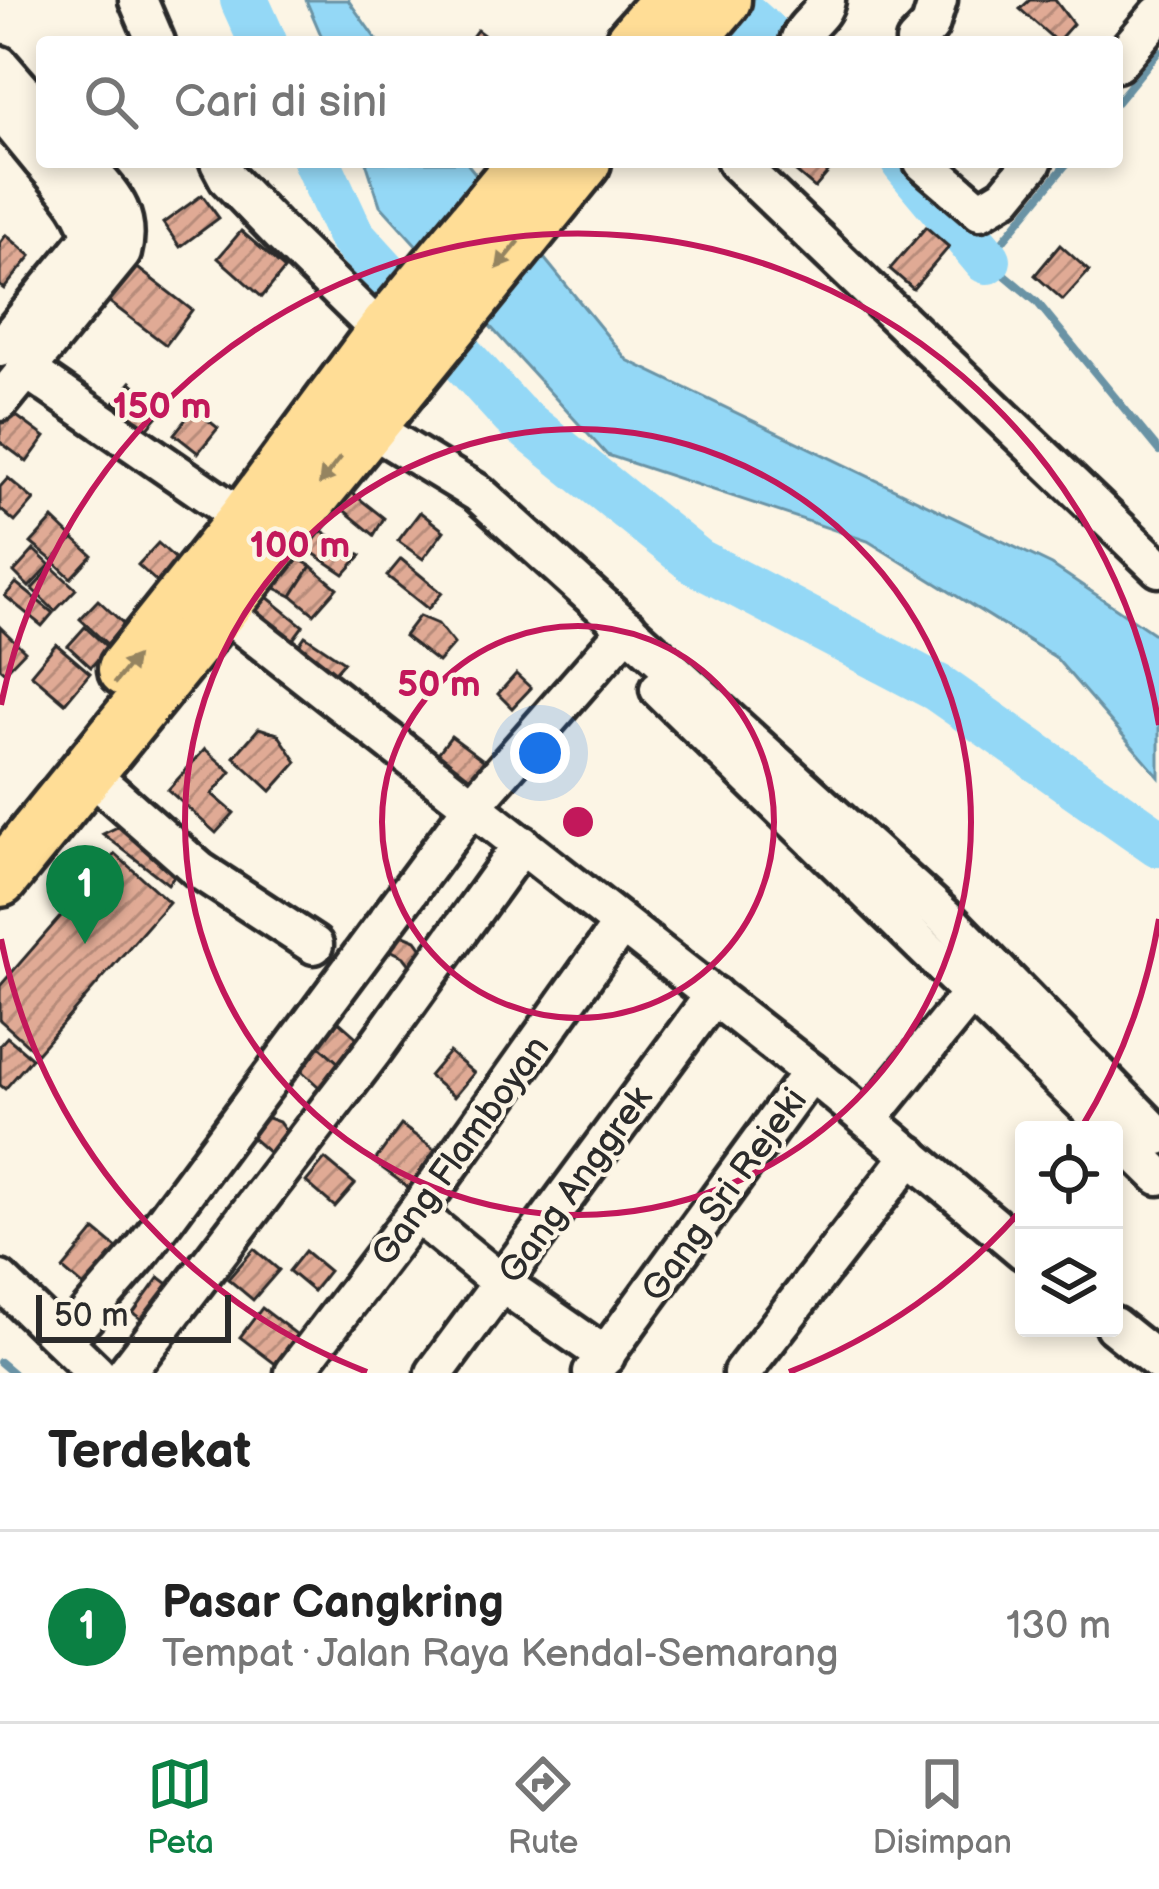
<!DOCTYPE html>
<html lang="id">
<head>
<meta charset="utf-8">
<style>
	:root { --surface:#fff; --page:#f2f2f2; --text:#222; --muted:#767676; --line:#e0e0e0; --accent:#0b8043 }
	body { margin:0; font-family:"Balsamiq Sans",sans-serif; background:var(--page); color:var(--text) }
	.controls { position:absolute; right:36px; bottom:36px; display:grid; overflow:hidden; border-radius:12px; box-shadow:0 6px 18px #0003 }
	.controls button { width:108px; height:108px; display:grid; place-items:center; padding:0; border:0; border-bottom:3px solid var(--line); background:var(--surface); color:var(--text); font:60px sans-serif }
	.scale { position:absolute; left:36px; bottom:30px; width:195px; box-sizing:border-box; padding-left:12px; border:6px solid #2b2b2b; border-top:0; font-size:33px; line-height:42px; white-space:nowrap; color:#2b2b2b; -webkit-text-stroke:9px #fcf5e5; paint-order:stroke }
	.you { position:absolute; left:540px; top:753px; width:42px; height:42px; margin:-30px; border:9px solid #fff; border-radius:50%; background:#1a73e8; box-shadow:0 0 0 18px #1a73e833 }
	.badge { display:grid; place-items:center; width:78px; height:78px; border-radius:50%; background:var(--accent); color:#fff; font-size:39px; font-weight:700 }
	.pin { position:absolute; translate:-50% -99px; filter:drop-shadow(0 3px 6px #0008) }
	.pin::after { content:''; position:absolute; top:63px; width:42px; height:36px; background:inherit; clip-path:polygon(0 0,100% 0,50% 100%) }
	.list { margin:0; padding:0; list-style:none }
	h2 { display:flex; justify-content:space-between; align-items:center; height:156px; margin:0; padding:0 48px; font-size:51px }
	h2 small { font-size:39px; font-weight:400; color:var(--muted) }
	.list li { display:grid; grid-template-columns:78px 1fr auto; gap:36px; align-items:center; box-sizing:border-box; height:192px; padding:0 48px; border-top:3px solid var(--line) }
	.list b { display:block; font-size:45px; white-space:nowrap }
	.list p { margin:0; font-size:39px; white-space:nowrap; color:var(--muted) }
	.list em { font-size:39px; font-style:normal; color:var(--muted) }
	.icon { flex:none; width:66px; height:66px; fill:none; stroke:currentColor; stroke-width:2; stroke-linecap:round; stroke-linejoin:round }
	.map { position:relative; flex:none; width:1159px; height:1373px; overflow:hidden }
	.search { position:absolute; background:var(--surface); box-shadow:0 6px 18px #0003; left:36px; right:36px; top:36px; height:132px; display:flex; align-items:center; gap:30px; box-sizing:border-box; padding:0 42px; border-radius:12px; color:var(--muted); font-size:45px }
	.sheet { height:348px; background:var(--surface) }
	nav { display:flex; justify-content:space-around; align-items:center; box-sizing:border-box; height:168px; border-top:3px solid var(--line); background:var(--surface); font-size:33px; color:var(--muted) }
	nav a { display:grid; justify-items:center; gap:6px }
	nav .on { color:var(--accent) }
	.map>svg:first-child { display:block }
</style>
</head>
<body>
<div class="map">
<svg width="1159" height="1373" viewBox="0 0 1159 1373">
	<defs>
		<pattern id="building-hatch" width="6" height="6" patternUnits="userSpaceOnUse" patternTransform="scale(3)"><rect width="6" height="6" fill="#e0aa95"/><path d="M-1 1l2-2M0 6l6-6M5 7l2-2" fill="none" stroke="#b68b7a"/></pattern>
	</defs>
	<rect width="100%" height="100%" fill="#fcf5e5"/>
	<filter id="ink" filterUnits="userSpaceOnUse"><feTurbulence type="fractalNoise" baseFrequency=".00833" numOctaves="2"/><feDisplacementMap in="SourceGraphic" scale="24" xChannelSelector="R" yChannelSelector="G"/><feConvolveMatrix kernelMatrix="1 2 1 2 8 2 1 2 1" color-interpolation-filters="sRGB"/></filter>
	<g filter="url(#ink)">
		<g fill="#94d8f6" stroke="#6a93a5" stroke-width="3">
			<polygon points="306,0 348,0 378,42 324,42"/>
			<polygon points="366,162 466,162 627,360 1052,565 1159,637 1159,777 1055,657 868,541 607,455 380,205"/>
		</g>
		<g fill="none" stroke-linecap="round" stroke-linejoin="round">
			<g stroke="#6a93a5" stroke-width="8">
				<polyline points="1117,102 1159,51"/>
				<polyline points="1068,162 987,260 1037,302 1159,451"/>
				<polyline points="0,1362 13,1373"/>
			</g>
			<g stroke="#94d8f6" stroke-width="48">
				<polyline points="244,0 263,42"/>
				<polyline points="726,0 774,42"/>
				<polyline points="317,162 351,236 514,415 697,562 938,688 1159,843"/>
				<polyline points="905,162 987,260"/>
			</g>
		</g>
		<g fill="url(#building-hatch)" stroke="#2b2b2b" stroke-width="3">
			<polygon points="1030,0 1055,0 1073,24 1057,42 1020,9"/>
			<polygon points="477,30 493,42 468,42"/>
			<polygon points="804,162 837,162 815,188 796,172"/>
			<polygon points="202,195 219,218 180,247 163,223"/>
			<polygon points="926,227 949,247 913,289 890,269"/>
			<polygon points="241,231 285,269 262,297 218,258"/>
			<polygon points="6,235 31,256 4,289 0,286 0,243"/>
			<polygon points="1060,245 1089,271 1063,300 1035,275"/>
			<polygon points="135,266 192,310 166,345 108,301"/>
			<polygon points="131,382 163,410 146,430 114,402"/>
			<polygon points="7,409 45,437 27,462 0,442 0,418"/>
			<polygon points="194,409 218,428 198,453 174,434"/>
			<polygon points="8,478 34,500 15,522 0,509 0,487"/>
			<polygon points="346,488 384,518 374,535 335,503"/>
			<polygon points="420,512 444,531 423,559 398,541"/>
			<polygon points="53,519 73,538 53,561 31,543"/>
			<polygon points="319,529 361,555 344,574 307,549"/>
			<polygon points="73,538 92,555 71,578 53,561"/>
			<polygon points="158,543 177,560 157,582 138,565"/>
			<polygon points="34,550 50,565 29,587 14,572"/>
			<polygon points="290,554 311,566 292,596 271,586"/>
			<polygon points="401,559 442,593 428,609 387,576"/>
			<polygon points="311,566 337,588 314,614 292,596"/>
			<polygon points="52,567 76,589 55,611 32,589"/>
			<polygon points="16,583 53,613 42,626 5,596"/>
			<polygon points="262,593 303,626 286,649 246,616"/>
			<polygon points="98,600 125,625 107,644 80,619"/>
			<polygon points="419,616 438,624 454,644 438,662 404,636"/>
			<polygon points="0,627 25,651 5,672 0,668"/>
			<polygon points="85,627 108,648 91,667 68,646"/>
			<polygon points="305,636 344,662 330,678 290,658"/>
			<polygon points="56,644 90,673 65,703 31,674"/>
			<polygon points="516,674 531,688 512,708 498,694"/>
			<polygon points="259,728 278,734 297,762 271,791 234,757"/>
			<polygon points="451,736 490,765 472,789 433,760"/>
			<polygon points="205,749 231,772 212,794 234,813 216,833 168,790"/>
			<polygon points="130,821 184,863 168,884 103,834"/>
			<polygon points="115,854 169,902 37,1053 0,1020 0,986"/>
			<polygon points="399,933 416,940 432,962 421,979 404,957 386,948"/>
			<polygon points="337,1020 371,1050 350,1073 316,1043"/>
			<polygon points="7,1037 32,1058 5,1089 0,1085 0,1045"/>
			<polygon points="316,1043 350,1073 330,1097 296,1066"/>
			<polygon points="449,1052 474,1073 454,1097 429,1076"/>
			<polygon points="257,1114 279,1122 292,1140 277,1160 245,1132"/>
			<polygon points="401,1125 441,1154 413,1191 374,1162"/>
			<polygon points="325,1159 355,1184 335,1207 306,1182"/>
			<polygon points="95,1230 124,1254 91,1293 63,1269"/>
			<polygon points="254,1249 279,1270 253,1300 228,1279"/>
			<polygon points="305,1251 329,1271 313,1291 289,1271"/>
			<polygon points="159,1277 179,1292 152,1327 133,1313"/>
			<polygon points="262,1308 304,1340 282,1369 240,1337"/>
		</g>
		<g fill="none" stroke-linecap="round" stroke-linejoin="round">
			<defs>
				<g id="minor">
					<polyline points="138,0 156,42"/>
					<path d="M799,42C803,24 823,18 826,0"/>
					<polyline points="915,42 930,26 938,0"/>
					<polyline points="1117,63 1159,14"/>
					<polyline points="0,65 42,113"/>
					<polyline points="0,110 42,161"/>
					<polyline points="219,162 228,179 282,235 383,334"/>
					<polyline points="736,162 1159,568"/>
					<polyline points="923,162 980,211 1005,196 1033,162"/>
					<path d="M0,348L91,237C86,207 62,185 43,162"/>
					<polyline points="27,370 245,520"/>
					<path d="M0,402L122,253C133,211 108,192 83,162"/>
					<polyline points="366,425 478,493 948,920 1159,1136"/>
					<polyline points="222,610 811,1072 1024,1251"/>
					<polyline points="659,689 1112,1130"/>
					<polyline points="89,773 199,870 314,945"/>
					<polyline points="869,1119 959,1008"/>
					<polyline points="1114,1132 1159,1176"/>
					<polyline points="416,1213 501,1283 606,1356"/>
					<polyline points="0,1280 96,1373"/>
					<polyline points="1114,1326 1159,1362"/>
					<polyline points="64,1341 138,1256 473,805 628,628"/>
					<polyline points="126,1373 373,1051 522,844"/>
					<polyline points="294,1373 416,1213 621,925"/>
					<polyline points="435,1373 714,995"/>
					<polyline points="592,1373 811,1072"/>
					<polyline points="742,1373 911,1155"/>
				</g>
				<g id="highway">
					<polyline points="633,42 670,0"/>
					<polyline points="687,42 723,0"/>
					<polyline points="126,669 245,520 383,334 526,162"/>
					<polyline points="0,879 583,162"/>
				</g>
			</defs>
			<use href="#minor" stroke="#2b2b2b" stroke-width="45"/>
			<use href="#highway" stroke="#2b2b2b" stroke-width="63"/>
			<use href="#minor" stroke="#fcf5e5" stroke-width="36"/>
			<use href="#highway" stroke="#ffdd96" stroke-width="54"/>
		</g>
		<defs><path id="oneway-solid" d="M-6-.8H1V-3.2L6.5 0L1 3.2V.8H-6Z" transform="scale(3)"/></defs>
		<g fill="#958460">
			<use href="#oneway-solid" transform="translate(508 255) rotate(129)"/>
			<use href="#oneway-solid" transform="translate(330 471) rotate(128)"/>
			<use href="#oneway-solid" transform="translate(125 670) rotate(-51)"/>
		</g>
	</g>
	<g fill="none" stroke="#c2185b" stroke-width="6">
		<circle cx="578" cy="822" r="196"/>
		<circle cx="578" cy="822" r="393"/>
		<path d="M1159 919A589 589 0 0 1 1080 1130M1023 1208A589 589 0 0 1 789 1372M367 1372A589 589 0 0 1 1 939M1 705A589 589 0 0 1 1159 725"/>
	</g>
	<g text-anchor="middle" stroke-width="9" stroke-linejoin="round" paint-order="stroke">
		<g font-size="36" fill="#2b2b2b" stroke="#fcf5e5">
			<text transform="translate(459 1150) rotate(-54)" y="13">Gang Flamboyan</text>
			<text transform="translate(574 1184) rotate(-54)" y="13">Gang Anggrek</text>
			<text transform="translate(723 1194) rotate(-54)" y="13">Gang Sri Rejeki</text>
		</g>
	</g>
	<circle cx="578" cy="822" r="18" fill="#c2185b" stroke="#fcf5e5" stroke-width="6"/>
	<g font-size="36" text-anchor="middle" font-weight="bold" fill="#c2185b" stroke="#fcf5e5" stroke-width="9" stroke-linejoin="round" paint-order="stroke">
		<text x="162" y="418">150 m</text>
		<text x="300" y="557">100 m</text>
		<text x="439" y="696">50 m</text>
	</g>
</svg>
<div class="controls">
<button><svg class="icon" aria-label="locate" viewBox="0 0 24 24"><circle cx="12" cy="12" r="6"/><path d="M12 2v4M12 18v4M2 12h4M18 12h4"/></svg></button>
<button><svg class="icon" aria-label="layers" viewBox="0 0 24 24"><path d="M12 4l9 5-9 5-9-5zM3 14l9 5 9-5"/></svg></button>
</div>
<div class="scale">50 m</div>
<div class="you"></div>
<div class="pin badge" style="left:85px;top:944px">1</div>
<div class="search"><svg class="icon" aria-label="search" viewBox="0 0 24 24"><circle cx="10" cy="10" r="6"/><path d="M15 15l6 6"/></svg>Cari di sini</div>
</div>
<section class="sheet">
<h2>Terdekat<small></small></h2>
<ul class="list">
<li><span class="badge">1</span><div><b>Pasar Cangkring</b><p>Tempat · Jalan Raya Kendal-Semarang</p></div><em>130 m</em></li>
</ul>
</section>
<nav>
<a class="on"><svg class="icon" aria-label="map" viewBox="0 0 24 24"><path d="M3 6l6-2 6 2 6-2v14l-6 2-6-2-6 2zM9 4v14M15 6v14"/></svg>Peta</a>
<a><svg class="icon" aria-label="directions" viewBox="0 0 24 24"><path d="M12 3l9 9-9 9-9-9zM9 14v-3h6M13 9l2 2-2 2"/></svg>Rute</a>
<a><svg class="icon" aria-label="saved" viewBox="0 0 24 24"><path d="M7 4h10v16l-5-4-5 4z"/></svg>Disimpan</a>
</nav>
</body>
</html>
